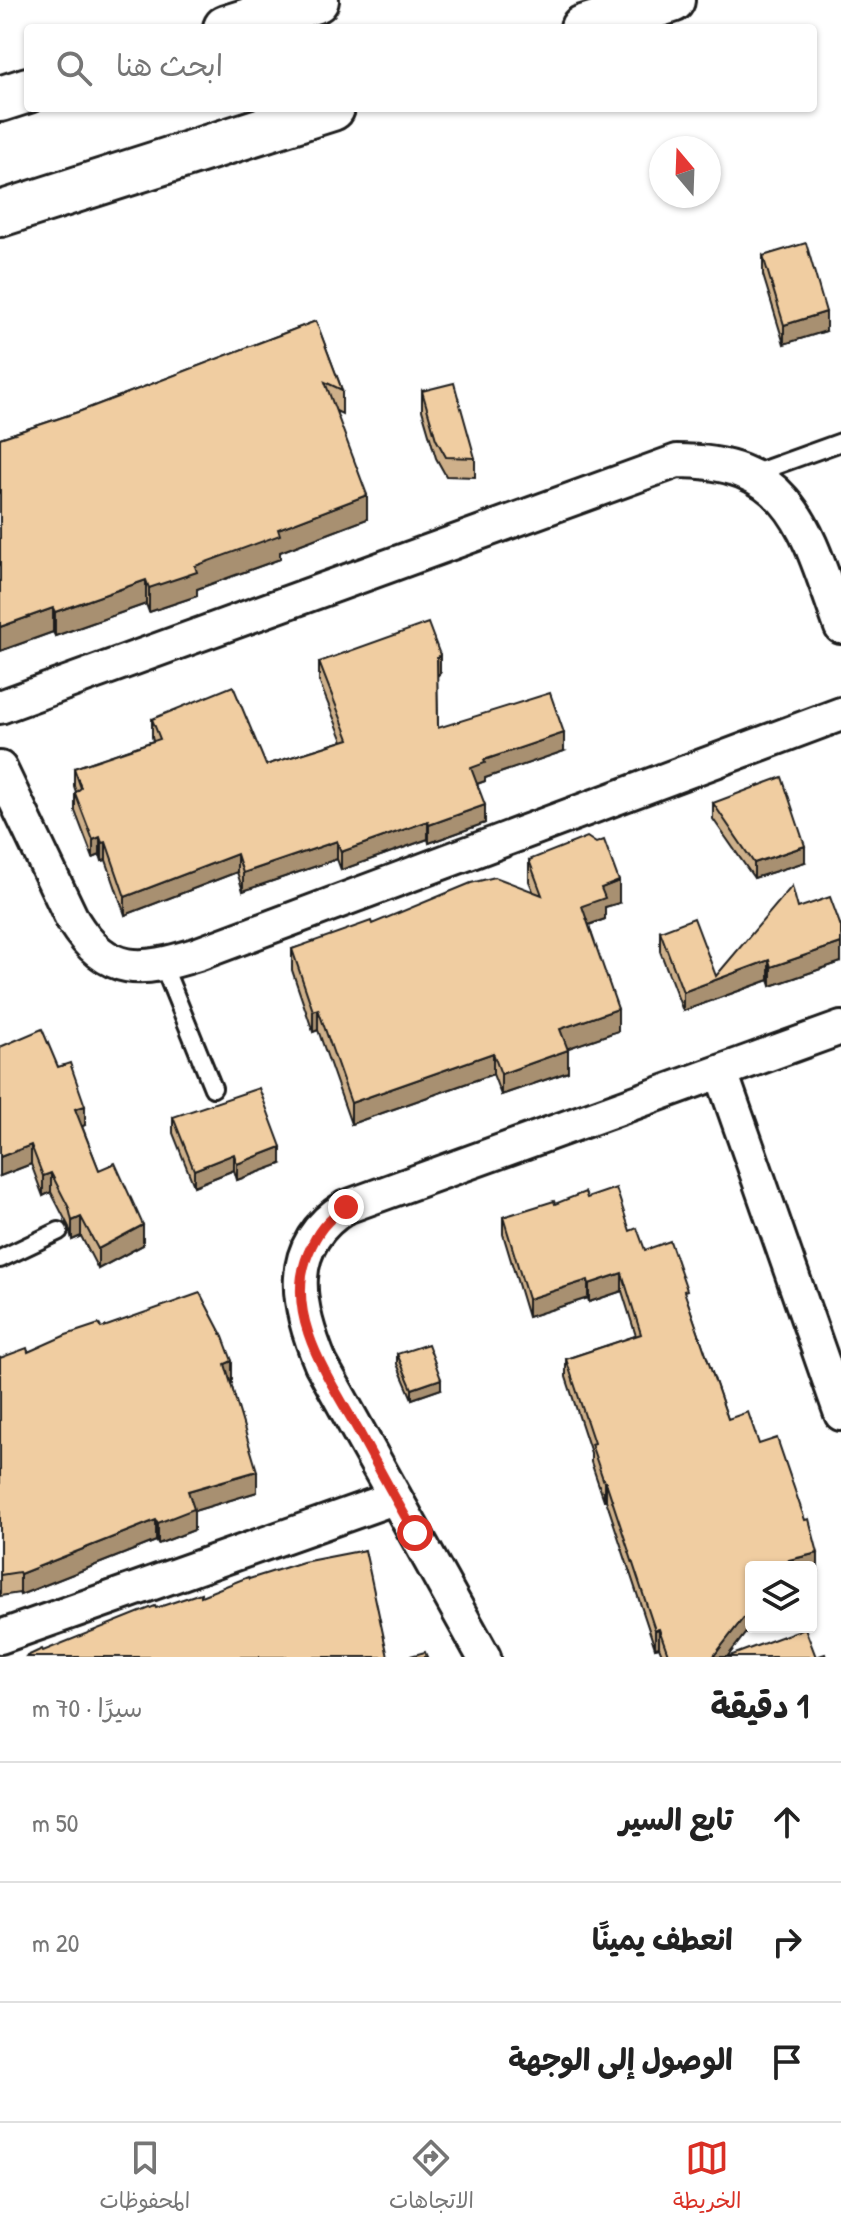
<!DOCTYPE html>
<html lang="ar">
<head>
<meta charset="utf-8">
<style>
	:root { --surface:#fff; --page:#f6f6f6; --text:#222; --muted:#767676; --line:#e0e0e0; --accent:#d93025 }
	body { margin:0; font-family:"Patrick Hand","Playpen Sans Arabic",sans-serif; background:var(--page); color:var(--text); direction:rtl }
	.controls { position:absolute; right:24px; bottom:24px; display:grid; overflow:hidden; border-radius:8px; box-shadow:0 2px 6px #0004 }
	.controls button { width:72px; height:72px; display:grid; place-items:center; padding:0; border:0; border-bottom:2px solid var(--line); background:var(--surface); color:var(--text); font:40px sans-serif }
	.compass { position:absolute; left:649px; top:136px; width:72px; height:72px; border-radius:50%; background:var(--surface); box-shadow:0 2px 6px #0004; rotate:341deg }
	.stop { position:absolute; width:24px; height:24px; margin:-18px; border:6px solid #d93025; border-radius:50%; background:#fff }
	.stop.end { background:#d93025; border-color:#fff; box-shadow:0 2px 8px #0008 }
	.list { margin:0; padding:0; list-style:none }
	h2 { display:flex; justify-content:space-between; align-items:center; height:104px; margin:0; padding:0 32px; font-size:34px }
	h2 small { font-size:26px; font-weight:400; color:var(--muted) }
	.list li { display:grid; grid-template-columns:52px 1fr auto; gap:24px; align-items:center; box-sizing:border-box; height:120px; padding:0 32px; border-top:2px solid var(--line) }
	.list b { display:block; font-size:30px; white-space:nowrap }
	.list em { font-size:26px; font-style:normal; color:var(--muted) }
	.icon { flex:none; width:44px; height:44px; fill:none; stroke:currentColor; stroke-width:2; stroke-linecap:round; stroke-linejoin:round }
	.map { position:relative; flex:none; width:841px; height:1657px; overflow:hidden; direction:ltr }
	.search { position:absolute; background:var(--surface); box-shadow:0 2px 6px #0004; left:24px; right:24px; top:24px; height:88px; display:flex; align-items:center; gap:20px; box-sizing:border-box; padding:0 28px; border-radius:8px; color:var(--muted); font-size:30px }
	.sheet { height:464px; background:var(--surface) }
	nav { display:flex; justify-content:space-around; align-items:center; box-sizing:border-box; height:112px; border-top:2px solid var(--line); background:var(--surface); font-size:22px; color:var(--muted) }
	nav a { display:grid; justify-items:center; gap:4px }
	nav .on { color:var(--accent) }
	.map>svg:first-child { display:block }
</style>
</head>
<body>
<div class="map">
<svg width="841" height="1657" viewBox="0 0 841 1657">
	<rect width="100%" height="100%" fill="#fff"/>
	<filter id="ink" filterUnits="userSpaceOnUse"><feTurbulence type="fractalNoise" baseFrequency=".0125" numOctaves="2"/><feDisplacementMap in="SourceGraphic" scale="16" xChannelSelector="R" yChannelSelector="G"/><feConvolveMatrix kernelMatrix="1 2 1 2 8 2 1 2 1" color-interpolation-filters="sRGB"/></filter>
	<g filter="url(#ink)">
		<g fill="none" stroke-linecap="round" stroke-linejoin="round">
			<defs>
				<g id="lane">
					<polyline points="752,474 841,442"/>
					<polyline points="163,965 213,1088"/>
					<polyline points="0,1259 59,1231"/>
				</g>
				<g id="street">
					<path d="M0,707L677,461C795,461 807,533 841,627"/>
					<path d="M0,768L73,921C108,977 141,972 198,954L841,714"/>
					<polyline points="721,1072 841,1414"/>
					<polyline points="0,1637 394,1498"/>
					<path d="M484,1657L321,1364C297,1307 283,1246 346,1207L841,1028"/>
				</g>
				<g id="secondary">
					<polyline points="226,28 316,0"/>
					<polyline points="583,28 672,0"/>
					<polyline points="0,99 28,90"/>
					<polyline points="0,214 332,108"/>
				</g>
			</defs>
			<use href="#lane" stroke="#1c1c1c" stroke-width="22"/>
			<use href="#street" stroke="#1c1c1c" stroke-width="38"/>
			<use href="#secondary" stroke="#1c1c1c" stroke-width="50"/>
			<use href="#lane" stroke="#fff" stroke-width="16"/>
			<use href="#street" stroke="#fff" stroke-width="32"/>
			<use href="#secondary" stroke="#fff" stroke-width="44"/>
		</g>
		<g fill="#ceb08a" stroke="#1c1c1c" stroke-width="2">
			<polygon points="763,256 826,331 784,344 763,275"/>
			<polygon points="316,321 342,390 342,414 336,411 367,519 280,552 280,559 197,589 197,596 149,612 146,604 55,636 53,632 0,651 0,438 81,411"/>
			<polygon points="422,391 475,458 475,477 446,476 436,458 422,410"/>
			<polygon points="319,662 440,673 437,676 438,728 564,751 485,778 485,781 477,784 485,823 429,843 428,839 341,870 337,859 243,891 237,872 125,915 106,860 102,861 100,855 93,858 75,811 75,793 76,792 74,786 74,768 153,741 152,737 152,719 266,765 343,741 319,681"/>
			<polygon points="713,803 805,862 754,878 713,819"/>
			<polygon points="529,860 619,903 605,907 605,919 589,925 618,1031 567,1048 568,1072 501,1095 493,1074 351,1124 318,1030 313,1032 292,970 292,949 372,924 533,891 529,881"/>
			<polygon points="798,908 841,927 841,962 771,986 769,980 683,1011 660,951 660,931 716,976"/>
			<polygon points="58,1067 85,1125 82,1126 99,1170 143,1245 98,1269 81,1236 72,1240 69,1227 51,1192 43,1196 31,1164 0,1176"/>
			<polygon points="173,1117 281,1164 237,1180 234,1170 194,1186 173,1133"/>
			<polygon points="587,1198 630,1231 645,1250 687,1300 728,1419 759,1444 818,1571 751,1567 751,1626 727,1657 663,1657 659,1647 655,1648 606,1500 604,1500 591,1462 591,1453 566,1377 566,1359 636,1336 622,1291 589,1302 588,1298 528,1317 503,1234 503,1217 555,1204"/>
			<polygon points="101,1328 232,1383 231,1383 257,1492 194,1511 194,1530 158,1544 156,1541 20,1595 19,1593 0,1596 0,1358 28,1352"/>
			<polygon points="397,1354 441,1389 412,1399 397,1364"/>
		</g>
		<g fill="#a89071" stroke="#1c1c1c" stroke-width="2">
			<polygon points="826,312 826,331 784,344 784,325"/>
			<polygon points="367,495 367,519 280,552 280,559 197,589 197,596 149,612 149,588 195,566 278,529"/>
			<polygon points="146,580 146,604 55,636 55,612"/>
			<polygon points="53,608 53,632 0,651 0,627"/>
			<polygon points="440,655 440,673 437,676 437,658"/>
			<polygon points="564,733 564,751 485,778 485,781 471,786 471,768 484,760"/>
			<polygon points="485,805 485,823 429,843 429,825"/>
			<polygon points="428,821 428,839 341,870 341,852"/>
			<polygon points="100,837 100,855 93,858 93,840"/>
			<polygon points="337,841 337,859 243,891 243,873"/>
			<polygon points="106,842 106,860 102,861 102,843"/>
			<polygon points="805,846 805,862 754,878 754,863"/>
			<polygon points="237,854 237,872 125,915 125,897"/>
			<polygon points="619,881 619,903 605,907 605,919 582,927 582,906 601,888"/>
			<polygon points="841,943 841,962 771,986 771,967"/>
			<polygon points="769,960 769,980 683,1011 683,992"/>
			<polygon points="318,1009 318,1030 313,1032 313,1011"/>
			<polygon points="618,1009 618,1031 560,1051 560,1029"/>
			<polygon points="568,1050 568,1072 501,1095 501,1074"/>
			<polygon points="493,1053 493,1074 351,1124 351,1103"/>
			<polygon points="85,1106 85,1125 75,1129 75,1109"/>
			<polygon points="31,1145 31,1164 0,1176 0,1157"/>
			<polygon points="281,1147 281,1164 237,1180 237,1164"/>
			<polygon points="234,1154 234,1170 194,1186 194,1170"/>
			<polygon points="51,1173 51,1192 43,1196 43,1176"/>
			<polygon points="81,1217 81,1236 72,1240 72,1221"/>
			<polygon points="143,1225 143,1245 98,1269 98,1249"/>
			<polygon points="622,1273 622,1291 589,1302 589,1284"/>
			<polygon points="588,1280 588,1298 528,1317 528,1299"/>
			<polygon points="232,1361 232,1383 225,1385 225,1364"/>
			<polygon points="441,1379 441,1389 412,1399 412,1389"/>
			<polygon points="257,1471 257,1492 194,1511 194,1530 158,1544 158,1523 188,1491"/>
			<rect x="604" y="1482" width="2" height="18"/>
			<polygon points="156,1520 156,1541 20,1595 20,1574"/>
			<polygon points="818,1553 818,1571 811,1572 811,1567 783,1567 789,1560"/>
			<polygon points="751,1608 751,1626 727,1657 713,1657"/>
			<polygon points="659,1629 659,1647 655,1648 655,1630"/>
		</g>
		<g fill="#f0cda1" stroke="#1c1c1c" stroke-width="2">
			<polygon points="806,243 826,312 784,325 763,256"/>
			<polygon points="316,321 342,390 325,382 367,495 278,529 280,535 195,566 197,572 149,588 146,580 55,612 53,608 0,627 0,438 81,411"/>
			<polygon points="454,383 475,458 446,457 436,439 422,391"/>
			<polygon points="428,623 440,655 437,658 438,728 550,693 564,733 484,760 485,763 471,768 485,805 429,825 428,821 341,852 337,841 243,873 237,854 125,897 106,842 102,843 100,837 93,840 75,793 81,788 74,768 160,739 152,719 233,686 266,765 349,739 319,662"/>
			<polygon points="782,777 805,846 754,863 713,803"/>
			<polygon points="587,837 596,843 604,840 619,881 601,888 605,898 582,906 618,1009 560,1029 568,1050 501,1074 493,1053 351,1103 318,1009 313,1011 292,949 371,921 372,924 471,883 495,877 542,895 529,860"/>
			<polygon points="792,886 798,908 830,897 841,927 841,943 771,967 769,960 683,992 660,931 694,918 716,976"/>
			<polygon points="42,1029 58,1067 70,1063 85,1106 75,1109 99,1170 115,1163 143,1225 98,1249 81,1217 72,1221 69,1208 51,1173 43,1176 31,1145 0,1157 0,1047"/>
			<polygon points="259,1088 281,1147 237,1164 234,1154 194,1170 173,1117"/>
			<polygon points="616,1188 630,1231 637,1228 645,1250 670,1241 687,1290 684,1291 728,1419 748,1412 759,1444 777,1438 805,1520 809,1519 818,1553 789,1560 783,1567 751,1567 751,1608 713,1657 669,1657 659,1629 655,1630 606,1482 604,1482 591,1444 594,1443 566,1359 641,1334 622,1273 589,1284 588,1280 528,1299 503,1217 554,1201 555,1204 585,1192 587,1198"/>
			<polygon points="200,1293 223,1337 232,1361 225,1364 257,1471 188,1491 194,1509 158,1523 156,1520 20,1574 19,1572 0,1575 0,1358 27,1348 28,1352 66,1335 99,1324 101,1328"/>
			<polygon points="428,1344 441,1379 412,1389 397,1354"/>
			<polygon points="365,1550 388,1657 25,1657 42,1649 43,1651 155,1606 156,1608 201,1593 201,1596 248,1577 249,1579 303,1562"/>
			<polygon points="805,1628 816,1657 825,1654 826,1657 727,1657"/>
			<polygon points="425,1652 427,1657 407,1657"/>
		</g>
	</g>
	<g fill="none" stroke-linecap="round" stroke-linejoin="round" filter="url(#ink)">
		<path stroke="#d93025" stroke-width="10" d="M346,1207C326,1220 317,1232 308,1254C283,1315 329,1378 358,1430C377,1465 395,1499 415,1533"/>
	</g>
</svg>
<div class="controls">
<button><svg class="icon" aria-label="layers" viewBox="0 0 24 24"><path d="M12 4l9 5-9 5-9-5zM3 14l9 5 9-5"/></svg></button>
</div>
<svg class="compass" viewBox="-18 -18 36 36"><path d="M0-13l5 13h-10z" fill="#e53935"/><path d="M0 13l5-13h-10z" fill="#767676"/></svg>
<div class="stop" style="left:415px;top:1533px"></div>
<div class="stop end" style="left:346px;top:1207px"></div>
<div class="search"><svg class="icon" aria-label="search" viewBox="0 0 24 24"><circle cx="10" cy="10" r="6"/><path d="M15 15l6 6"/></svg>ابحث هنا</div>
</div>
<section class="sheet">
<h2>1 دقيقة<small>سيرًا · 70 m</small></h2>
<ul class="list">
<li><svg class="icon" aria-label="ahead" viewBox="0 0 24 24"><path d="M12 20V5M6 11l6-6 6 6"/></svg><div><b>تابع السير</b></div><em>50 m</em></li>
<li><svg class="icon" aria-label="right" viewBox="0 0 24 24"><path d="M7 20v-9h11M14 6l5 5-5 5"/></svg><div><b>انعطف يمينًا</b></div><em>20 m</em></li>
<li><svg class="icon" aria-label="arrive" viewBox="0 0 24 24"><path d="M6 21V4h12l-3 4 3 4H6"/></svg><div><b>الوصول إلى الوجهة</b></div></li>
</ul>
</section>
<nav>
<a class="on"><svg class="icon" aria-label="map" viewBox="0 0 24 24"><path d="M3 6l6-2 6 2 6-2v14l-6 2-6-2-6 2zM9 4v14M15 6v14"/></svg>الخريطة</a>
<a><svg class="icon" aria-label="directions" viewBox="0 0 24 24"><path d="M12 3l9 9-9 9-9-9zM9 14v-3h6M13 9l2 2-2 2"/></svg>الاتجاهات</a>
<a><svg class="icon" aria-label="saved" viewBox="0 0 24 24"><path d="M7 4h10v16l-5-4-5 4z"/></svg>المحفوظات</a>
</nav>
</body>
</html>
